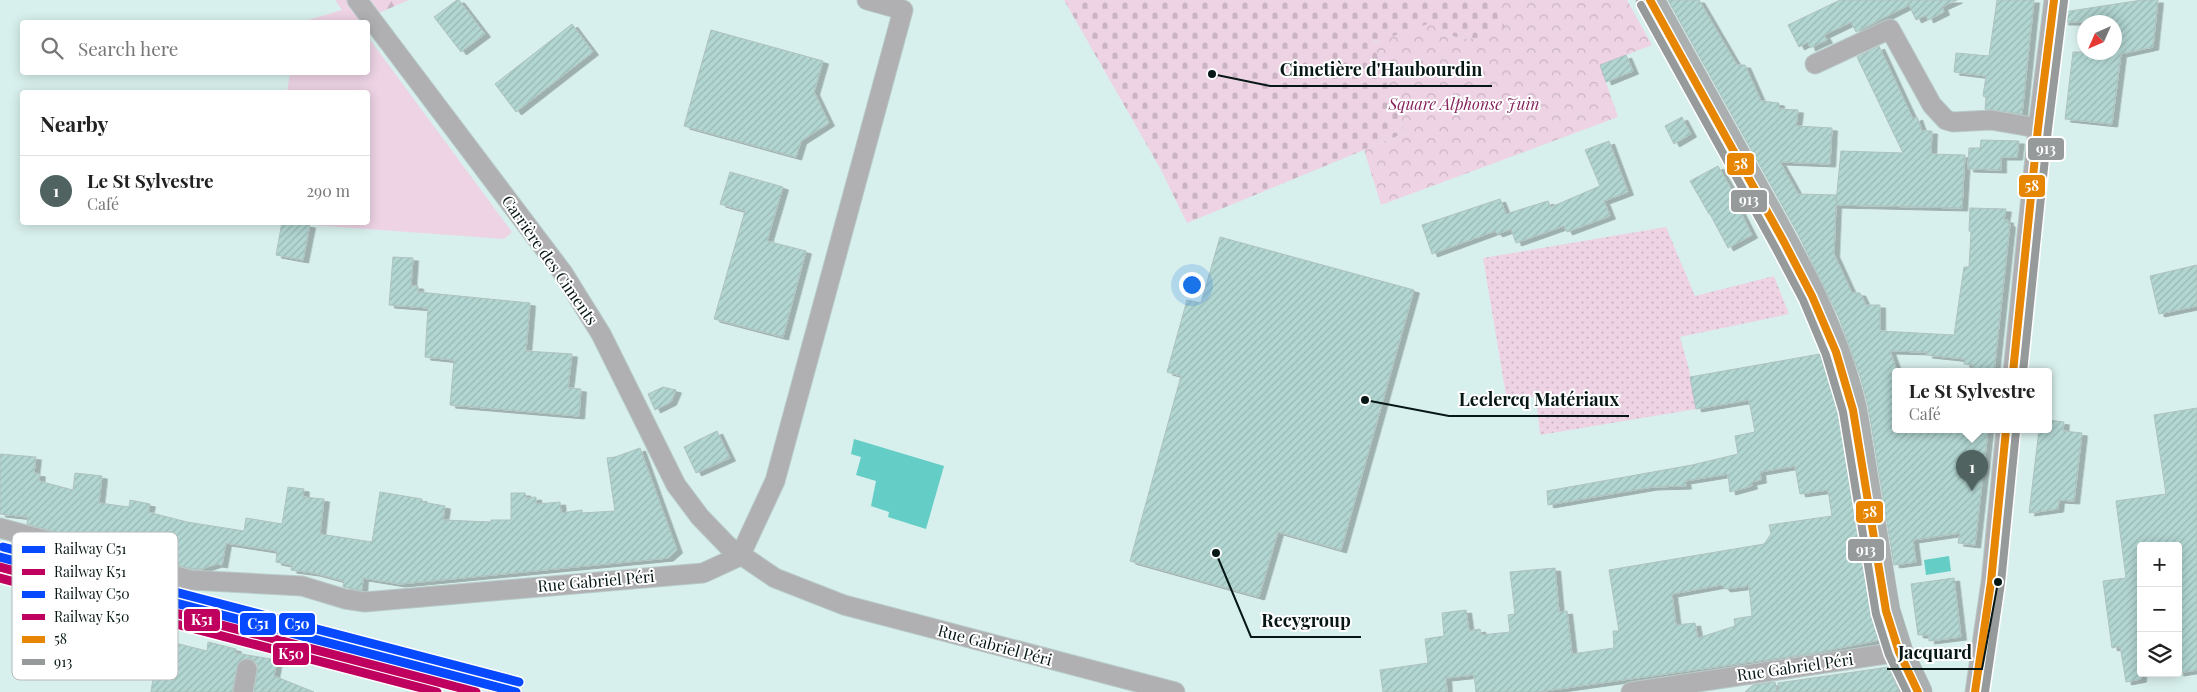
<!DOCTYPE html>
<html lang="en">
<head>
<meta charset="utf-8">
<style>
	:root { --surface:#fff; --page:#f6f6f6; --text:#222; --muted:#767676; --line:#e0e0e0; --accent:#506361 }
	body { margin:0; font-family:"Playfair Display",serif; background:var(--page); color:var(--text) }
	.controls { position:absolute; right:15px; bottom:15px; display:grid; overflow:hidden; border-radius:5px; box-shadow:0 2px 12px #0003 }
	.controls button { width:45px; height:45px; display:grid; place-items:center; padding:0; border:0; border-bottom:1px solid var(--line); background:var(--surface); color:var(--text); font:25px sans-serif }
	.compass { position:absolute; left:2077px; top:15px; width:45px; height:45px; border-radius:50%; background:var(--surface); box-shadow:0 2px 12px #0003; rotate:225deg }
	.you { position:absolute; left:1191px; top:284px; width:18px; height:18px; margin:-12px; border:4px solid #fff; border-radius:50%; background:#1a73e8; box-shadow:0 0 0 8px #1a73e833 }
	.badge { display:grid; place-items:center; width:32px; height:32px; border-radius:50%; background:var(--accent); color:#fff; font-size:16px; font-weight:700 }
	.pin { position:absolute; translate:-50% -41px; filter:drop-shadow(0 1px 2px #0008) }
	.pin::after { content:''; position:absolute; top:26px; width:18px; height:15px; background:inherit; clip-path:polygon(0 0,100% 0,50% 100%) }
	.popup { position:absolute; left:1892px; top:368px; width:160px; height:65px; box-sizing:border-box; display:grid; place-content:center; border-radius:5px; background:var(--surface); filter:drop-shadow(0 1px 4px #0005); font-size:16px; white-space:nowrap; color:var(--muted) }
	.popup b { font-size:19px; color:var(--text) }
	.popup::after { content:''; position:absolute; left:50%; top:100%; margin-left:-10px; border:10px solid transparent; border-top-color:var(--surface) }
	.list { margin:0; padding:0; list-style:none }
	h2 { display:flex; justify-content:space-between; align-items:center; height:65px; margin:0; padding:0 20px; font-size:21px }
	h2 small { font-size:16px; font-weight:400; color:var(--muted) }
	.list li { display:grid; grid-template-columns:32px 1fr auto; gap:15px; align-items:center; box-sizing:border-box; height:70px; padding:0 20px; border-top:1px solid var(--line) }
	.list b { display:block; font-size:19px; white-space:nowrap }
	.list p { margin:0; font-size:16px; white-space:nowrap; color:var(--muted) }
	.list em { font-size:16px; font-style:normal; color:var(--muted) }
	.icon { flex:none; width:28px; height:28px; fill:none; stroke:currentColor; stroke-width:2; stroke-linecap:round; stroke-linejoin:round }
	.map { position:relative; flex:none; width:2197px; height:692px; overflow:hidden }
	.search { position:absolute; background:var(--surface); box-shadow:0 2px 12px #0003; left:20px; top:20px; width:350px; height:55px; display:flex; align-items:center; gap:12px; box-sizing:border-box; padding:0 18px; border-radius:5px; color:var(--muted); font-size:19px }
	.panel { position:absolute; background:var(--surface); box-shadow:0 2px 12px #0003; left:20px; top:90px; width:350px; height:135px; border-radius:5px }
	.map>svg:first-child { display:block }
</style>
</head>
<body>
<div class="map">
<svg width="2197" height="692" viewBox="0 0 2197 692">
	<defs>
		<pattern id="forest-firs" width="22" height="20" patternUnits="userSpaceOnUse" patternTransform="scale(1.25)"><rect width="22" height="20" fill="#edd3e4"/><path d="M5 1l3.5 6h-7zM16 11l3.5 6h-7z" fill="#cab4c3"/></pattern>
		<pattern id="cemetery-stones" width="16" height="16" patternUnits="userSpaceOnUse" patternTransform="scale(1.25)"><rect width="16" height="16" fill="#edd3e4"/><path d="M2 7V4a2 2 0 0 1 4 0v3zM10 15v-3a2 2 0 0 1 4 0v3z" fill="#cab4c3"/></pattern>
		<pattern id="park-crowns" width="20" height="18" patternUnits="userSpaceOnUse" patternTransform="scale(1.25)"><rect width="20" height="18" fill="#edd3e4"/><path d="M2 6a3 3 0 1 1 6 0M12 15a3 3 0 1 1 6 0" fill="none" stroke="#cab4c3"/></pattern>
		<pattern id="garden-dots" width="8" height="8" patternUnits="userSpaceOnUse" patternTransform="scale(1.25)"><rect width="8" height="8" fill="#edd3e4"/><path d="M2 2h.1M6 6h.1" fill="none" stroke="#cab4c3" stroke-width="1.8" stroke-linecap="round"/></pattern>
		<pattern id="building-hatch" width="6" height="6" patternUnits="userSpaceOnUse" patternTransform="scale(1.25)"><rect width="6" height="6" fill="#b2d6d2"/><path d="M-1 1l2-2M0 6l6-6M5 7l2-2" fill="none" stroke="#98b7b3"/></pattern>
		<filter id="shadow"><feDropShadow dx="5.5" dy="3" stdDeviation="0" flood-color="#0004"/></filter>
	</defs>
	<rect width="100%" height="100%" fill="#d8f0ed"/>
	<g fill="#edd3e4">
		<polygon points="335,0 372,0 381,12 367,22 301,22 342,10"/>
		<polygon points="368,37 512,232 504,239 285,223 368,222 368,92 287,92 290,73 368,72"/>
	</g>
	<polygon fill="url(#forest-firs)" points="372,0 409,0 381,12"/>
	<path fill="url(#cemetery-stones)" d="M1064,0H1491L1506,27C1481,40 1462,45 1438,28L1373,42L1405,133L1187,223L1160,168Z"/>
	<path fill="url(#park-crowns)" d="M1491,0H1627L1652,45L1600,65L1618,117L1381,205L1364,150L1405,133L1373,43L1433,22C1455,46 1479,41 1505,27L1490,1Z"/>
	<polygon fill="url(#garden-dots)" points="1666,227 1695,296 1774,276 1789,314 1680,337 1689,369 1696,409 1540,435 1536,396 1507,401 1483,258"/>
	<g fill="#64cdc6">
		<polygon points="854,439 944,466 926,529 888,517 889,512 871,506 876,481 856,475 861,457 851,454"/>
		<polygon points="1949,556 1951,571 1926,575 1924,560"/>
	</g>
	<g fill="url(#building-hatch)" stroke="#afc2bf" fill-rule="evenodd" filter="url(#shadow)">
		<polygon points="457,0 459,0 485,34 461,52 434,17"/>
		<polygon points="1668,0 1699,0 1737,65 1745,65 1761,101 1779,103 1779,109 1798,110 1796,126 1832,128 1830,164 1780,162 1798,194 1837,195 1836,202 1841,151 1903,153 1857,57 1879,46 1913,119 1917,117 1922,131 1932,131 1931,154 1965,155 1962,208 1836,205 1834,254 1852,293 1860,293 1866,305 1880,305 1880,331 1954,335 1964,267 1969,267 1971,232 1969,231 1970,208 2006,209 2004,220 2008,220 2008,224 2010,224 1994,372 1972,372 1973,365 1964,364 1965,359 1927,355 1927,352 1890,351 1896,368 1896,430 1988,430 1975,545 1958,543 1960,533 1913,540 1916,562 1894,565 1868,406 1860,376 1839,318 1798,234"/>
		<polygon points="1840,0 1957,0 1942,7 1944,12 1928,20 1926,15 1916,20 1909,5 1856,32 1851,22 1824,35 1827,40 1818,44 1810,48 1808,42 1799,47 1788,25"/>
		<polygon points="1997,0 2034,0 2022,114 1985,109 1986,97 1983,96 1986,76 1954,72 1956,53 1989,56"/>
		<polygon points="2142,0 2158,0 2153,47 2121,54 2112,124 2065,119 2073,52 2114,52 2114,22 2063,22 2064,12"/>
		<polygon points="572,24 593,52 516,112 495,84"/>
		<polygon points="711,30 823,61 814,92 829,123 801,141 796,157 684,126"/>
		<polygon points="1626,55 1633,71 1606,82 1600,65"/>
		<polygon points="1682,117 1691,134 1674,144 1665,126"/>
		<polygon points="1981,140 2019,141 2017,157 2001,157 2001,170 1968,169 1969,148 1980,148"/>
		<polygon points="1609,141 1628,192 1604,201 1610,216 1567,232 1564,226 1516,243 1511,229 1497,234 1495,231 1432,254 1422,225 1500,199 1506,214 1548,201 1551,207 1600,186 1585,150"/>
		<polygon points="1718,166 1737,199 1735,201 1752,235 1728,248 1710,214 1709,214 1690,181"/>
		<polygon points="730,172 783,187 767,241 806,251 783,337 714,319 745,211 720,204"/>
		<polygon points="282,222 310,225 303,260 276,255"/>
		<polygon points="1220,237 1414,290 1341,550 1278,532 1259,597 1130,561 1181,376 1167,372 1187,300 1201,303"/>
		<polygon points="393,257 413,258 411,286 418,286 418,292 530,303 526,351 572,354 568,388 581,389 579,416 450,405 454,360 425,357 428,308 389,305"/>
		<polygon points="2197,265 2197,306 2159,314 2150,276"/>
		<path d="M1820,354L1838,413L1871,614L1879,640L1815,653L1537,692H1476L1474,675L1446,678L1447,692H1383L1380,670L1428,663L1425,639L1444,636L1442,613L1466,610L1469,631L1480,629L1481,635L1510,632L1508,615L1515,614L1510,572L1555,568L1559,612L1567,611L1572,654L1614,648L1613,631H1619L1609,570L1764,544L1771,534L1769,525L1832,516L1828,490L1800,494L1795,466L1760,472L1761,480L1751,482L1752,486L1730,492L1728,474L1685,481L1686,486L1652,487L1548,505L1547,491L1692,465L1738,454L1735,436L1755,432L1749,400L1696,409L1690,377ZM1721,585L1725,589L1749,586L1752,616L1734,619L1735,626L1698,638L1695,623L1676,625L1672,594Z"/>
		<polygon points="663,387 676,390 671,402 655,410 648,394"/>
		<polygon points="2197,408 2197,670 2178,673 2178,546 2141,546 2141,679 2126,682 2120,646 2112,648 2103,581 2126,578 2116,501 2166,494 2154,415"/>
		<polygon points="2048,420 2064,422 2063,431 2082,433 2074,501 2059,500 2058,509 2029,513 2039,430 2048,430"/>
		<polygon points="717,431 730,458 696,473 684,447"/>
		<polygon points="640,448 677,550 668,558 400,584 363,578 362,590 343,587 344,581 314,573 291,570 292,565 276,562 277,551 226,543 222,565 217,564 202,569 192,569 27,524 28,517 0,514 0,454 36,457 34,473 40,474 39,481 73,490 75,473 102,476 99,503 129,507 130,500 150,504 148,512 187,522 244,531 246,518 282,524 288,487 304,489 303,497 324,499 320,534 372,542 380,492 422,499 422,502 445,506 443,520 491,522 491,520 511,520 511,493 525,493 526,498 536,497 536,504 560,502 561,513 582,510 582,513 615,511 607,458 615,457"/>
		<polygon points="1954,578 1961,637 1929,641 1929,635 1918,635 1911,584"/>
		<polygon points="159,639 207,651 208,642 236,649 235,653 277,660 274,676 314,692 254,692 258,666 254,660 248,658 238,662 232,692 151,692"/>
		<polygon points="1889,667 1899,692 1779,692 1778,683"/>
		<polygon points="1775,682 1777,692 1745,692 1753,685"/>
	</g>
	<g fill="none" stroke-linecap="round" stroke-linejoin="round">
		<defs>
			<g id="street">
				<polyline points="357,0 563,273 601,334 676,485 700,517 728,546 775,578 844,605 1175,692"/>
				<polyline points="1815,64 1890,29 1932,105 1946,120 1953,122 1991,120 2038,128"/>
				<polyline points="2013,372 2038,128 2054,0"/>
				<polyline points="0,528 190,580 302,586 345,599 365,602 703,573 740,556"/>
				<polyline points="740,556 775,481 903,10 867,0"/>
				<polyline points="243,692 247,669"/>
				<polyline points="1631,692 1899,652"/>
				<polyline points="1975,692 1991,582 2006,430"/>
			</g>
			<path id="secondary" d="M1650,0C1685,63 1720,126 1755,189C1794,259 1835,331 1853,410L1886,611L1899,652L1918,692"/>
		</defs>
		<use href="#street" stroke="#b8cbc9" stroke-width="21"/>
		<use href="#secondary" stroke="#b8cbc9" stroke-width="29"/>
		<use href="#street" stroke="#b0afb1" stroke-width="19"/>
		<use href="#secondary" stroke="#acafb0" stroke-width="28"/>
		<defs>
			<g id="bus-1">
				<polyline points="1650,0 1784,242 1812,296 1836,352 1853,410 1886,611 1899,652 1918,692"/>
				<polyline points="2013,372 2038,128 2054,0"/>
				<polyline points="1975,692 1991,582 2006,430"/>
			</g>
			<g id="bus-2">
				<polyline points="1641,5 1775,247 1803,300 1826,355 1843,412 1876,614 1889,655 1907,692"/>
				<polyline points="2023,372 2048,129 2064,1"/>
				<polyline points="1985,692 2001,583 2016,431"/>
			</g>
		</defs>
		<use href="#bus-1" stroke="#fff" stroke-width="11"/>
		<use href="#bus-2" stroke="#fff" stroke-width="11"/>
		<use href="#bus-1" stroke="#e68602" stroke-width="8"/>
		<use href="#bus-2" stroke="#969a9a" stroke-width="8"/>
		<defs>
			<polyline id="rail-1" points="0,557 516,692"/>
			<polyline id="rail-2" points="0,567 476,692"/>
			<polyline id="rail-3" points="3,547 519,682"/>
			<polyline id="rail-4" points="0,578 437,692"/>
		</defs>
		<use href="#rail-1" stroke="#fff" stroke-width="12"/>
		<use href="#rail-2" stroke="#fff" stroke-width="12"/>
		<use href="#rail-3" stroke="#fff" stroke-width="12"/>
		<use href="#rail-4" stroke="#fff" stroke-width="12"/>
		<use href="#rail-1" stroke="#0749ff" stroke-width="9"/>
		<use href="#rail-2" stroke="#bf005f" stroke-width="9"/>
		<use href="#rail-3" stroke="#0749ff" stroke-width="9"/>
		<use href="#rail-4" stroke="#bf005f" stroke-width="9"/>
	</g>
	<g text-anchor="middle" stroke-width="4" stroke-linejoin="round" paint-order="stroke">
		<g font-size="16" font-style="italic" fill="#85235d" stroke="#fff">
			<text x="1464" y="110">Square Alphonse Juin</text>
		</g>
		<g font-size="16" fill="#061715" stroke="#fff">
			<text transform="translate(550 260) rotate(55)" y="6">Carrière des Ciments</text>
			<text transform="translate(596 581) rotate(-5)" y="6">Rue Gabriel Péri</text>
			<text transform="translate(995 645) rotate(15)" y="6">Rue Gabriel Péri</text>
			<text transform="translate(1795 667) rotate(-8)" y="6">Rue Gabriel Péri</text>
		</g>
	</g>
	<rect x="12" y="532" width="166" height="148" rx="8" fill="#fff" stroke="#b4b9b9" stroke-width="1"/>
	<rect x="22" y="546" width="23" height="7" fill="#0749ff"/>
	<rect x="22" y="569" width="23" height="6" fill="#bf005f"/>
	<rect x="22" y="591" width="23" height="7" fill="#0749ff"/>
	<rect x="22" y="614" width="23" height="6" fill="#bf005f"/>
	<rect x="22" y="636" width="23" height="7" fill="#e68602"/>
	<rect x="22" y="659" width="23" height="6" fill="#969a9a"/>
	<g font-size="14" fill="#061715">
		<text x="54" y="554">Railway C51</text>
		<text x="54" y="577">Railway K51</text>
		<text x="54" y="599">Railway C50</text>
		<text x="54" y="622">Railway K50</text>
		<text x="54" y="644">58</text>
		<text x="54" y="667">913</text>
	</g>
	<path fill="none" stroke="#061715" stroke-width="2" d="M1212 74L1270 86H1492M1365 400L1449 416H1629M1216 553L1251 637H1361M1998 582L1982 669H1887"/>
	<g fill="#061715" stroke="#fff" stroke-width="2">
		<circle cx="1212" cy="74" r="5"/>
		<circle cx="1365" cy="400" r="5"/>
		<circle cx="1216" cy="553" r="5"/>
		<circle cx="1998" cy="582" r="5"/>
	</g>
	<g font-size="18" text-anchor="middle" font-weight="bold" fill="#061715" stroke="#fff" stroke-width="4" stroke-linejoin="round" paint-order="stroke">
		<text x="1381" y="76">Cimetière d'Haubourdin</text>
		<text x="1539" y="406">Leclercq Matériaux</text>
		<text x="1306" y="627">Recygroup</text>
		<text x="1935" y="659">Jacquard</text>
	</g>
	<g stroke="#fff" stroke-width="2">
		<rect x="2027" y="137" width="38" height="24" rx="5" fill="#969a9a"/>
		<rect x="1726" y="152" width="29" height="24" rx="5" fill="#e68602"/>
		<rect x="2018" y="174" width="28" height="24" rx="5" fill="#e68602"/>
		<rect x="1730" y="189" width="38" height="24" rx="5" fill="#969a9a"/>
		<rect x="1855" y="500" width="29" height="24" rx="5" fill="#e68602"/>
		<rect x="1847" y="538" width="38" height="24" rx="5" fill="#969a9a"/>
		<rect x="183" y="608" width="38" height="24" rx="5" fill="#bf005f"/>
		<rect x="278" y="612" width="38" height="24" rx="5" fill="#0749ff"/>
		<rect x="239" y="612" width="38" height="24" rx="5" fill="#0749ff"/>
		<rect x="272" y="642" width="38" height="24" rx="5" fill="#bf005f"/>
	</g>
	<g font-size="14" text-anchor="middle" font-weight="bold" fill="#fff">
		<text x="2046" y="154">913</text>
		<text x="1741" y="169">58</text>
		<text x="2032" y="191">58</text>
		<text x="1749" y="205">913</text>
		<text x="1870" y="517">58</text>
		<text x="1866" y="555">913</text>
		<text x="202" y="625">K51</text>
		<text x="297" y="629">C50</text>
		<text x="258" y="629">C51</text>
		<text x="291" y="659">K50</text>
	</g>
</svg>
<div class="controls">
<button>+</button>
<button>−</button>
<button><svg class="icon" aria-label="layers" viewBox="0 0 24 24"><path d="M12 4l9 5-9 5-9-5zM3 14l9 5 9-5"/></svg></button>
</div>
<svg class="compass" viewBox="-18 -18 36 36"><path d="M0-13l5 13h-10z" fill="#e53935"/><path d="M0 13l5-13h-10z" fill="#767676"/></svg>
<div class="you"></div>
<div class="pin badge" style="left:1972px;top:491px">1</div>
<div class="popup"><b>Le St Sylvestre</b>Café</div>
<div class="search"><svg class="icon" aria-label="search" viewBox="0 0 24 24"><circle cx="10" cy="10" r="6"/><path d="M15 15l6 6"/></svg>Search here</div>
<section class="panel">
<h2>Nearby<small></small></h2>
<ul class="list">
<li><span class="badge">1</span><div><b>Le St Sylvestre</b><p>Café</p></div><em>290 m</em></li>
</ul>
</section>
</div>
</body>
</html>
